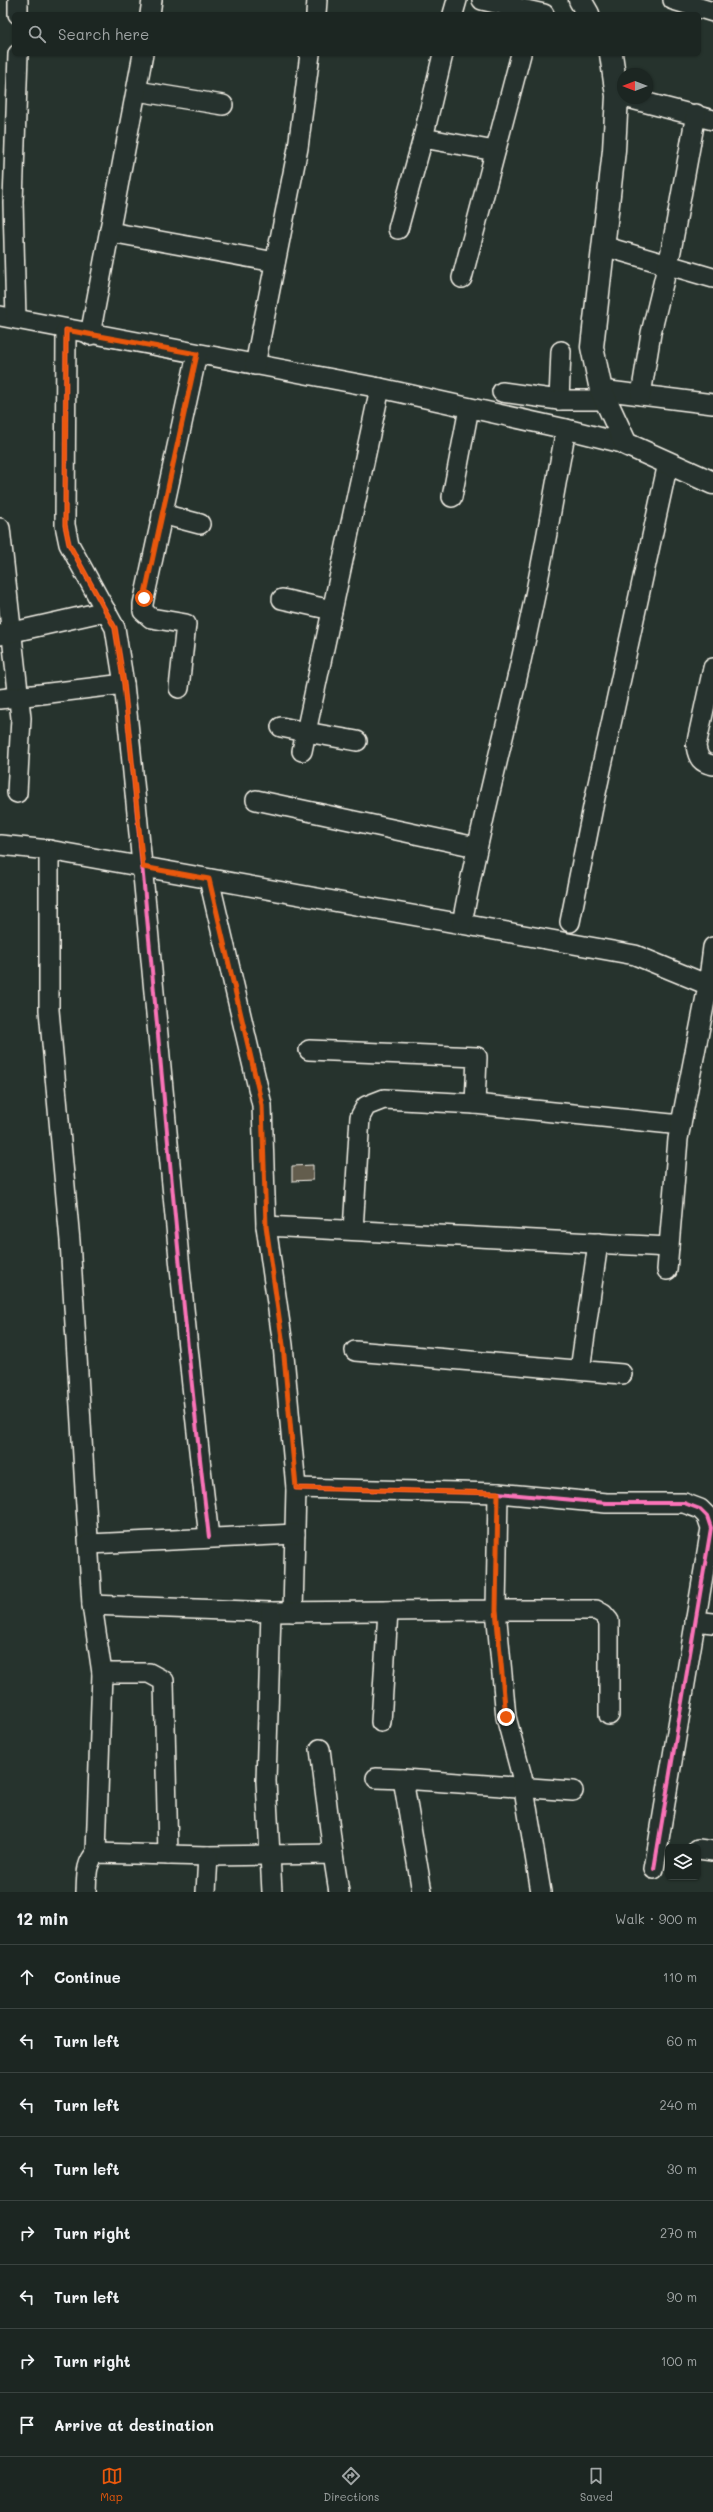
<!DOCTYPE html>
<html lang="en">
<head>
<meta charset="utf-8">
<style>
	:root { --surface:#1c2622; --page:#29322f; --text:#f1f3f6; --muted:#a0a5a5; --line:#3a4340; --accent:#ea580c }
	body { margin:0; font-family:Mali,sans-serif; background:var(--page); color:var(--text) }
	.controls { position:absolute; right:12px; bottom:12px; display:grid; overflow:hidden; border-radius:6px; box-shadow:0 1px 3px #0004 }
	.controls button { width:36px; height:36px; display:grid; place-items:center; padding:0; border:0; border-bottom:1px solid var(--line); background:var(--surface); color:var(--text); font:20px sans-serif }
	.compass { position:absolute; left:617px; top:68px; width:36px; height:36px; border-radius:50%; background:var(--surface); box-shadow:0 1px 3px #0004; rotate:270deg }
	.stop { position:absolute; width:12px; height:12px; margin:-9px; border:3px solid #ea580c; border-radius:50%; background:#fff }
	.stop.end { background:#ea580c; border-color:#fff; box-shadow:0 1px 4px #0008 }
	.list { margin:0; padding:0; list-style:none }
	h2 { display:flex; justify-content:space-between; align-items:center; height:52px; margin:0; padding:0 16px; font-size:17px }
	h2 small { font-size:13px; font-weight:400; color:var(--muted) }
	.list li { display:grid; grid-template-columns:26px 1fr auto; gap:12px; align-items:center; box-sizing:border-box; height:64px; padding:0 16px; border-top:1px solid var(--line) }
	.list b { display:block; font-size:15px; white-space:nowrap }
	.list em { font-size:13px; font-style:normal; color:var(--muted) }
	.icon { flex:none; width:22px; height:22px; fill:none; stroke:currentColor; stroke-width:2; stroke-linecap:round; stroke-linejoin:round }
	.map { position:relative; flex:none; width:713px; height:1892px; overflow:hidden }
	.search { position:absolute; background:var(--surface); box-shadow:0 1px 3px #0004; left:12px; right:12px; top:12px; height:44px; display:flex; align-items:center; gap:10px; box-sizing:border-box; padding:0 14px; border-radius:6px; color:var(--muted); font-size:15px }
	.sheet { height:564px; background:var(--surface) }
	nav { display:flex; justify-content:space-around; align-items:center; box-sizing:border-box; height:56px; border-top:1px solid var(--line); background:var(--surface); font-size:11px; color:var(--muted) }
	nav a { display:grid; justify-items:center; gap:2px }
	nav .on { color:var(--accent) }
	.map>svg:first-child { display:block }
</style>
</head>
<body>
<div class="map">
<svg width="713" height="1892" viewBox="0 0 713 1892">
	<rect width="100%" height="100%" fill="#26332d"/>
	<filter id="ink" filterUnits="userSpaceOnUse"><feTurbulence type="fractalNoise" baseFrequency=".025" numOctaves="2"/><feDisplacementMap in="SourceGraphic" scale="8" xChannelSelector="R" yChannelSelector="G"/><feConvolveMatrix kernelMatrix="1 2 1 2 8 2 1 2 1" color-interpolation-filters="sRGB"/></filter>
	<g filter="url(#ink)">
		<polygon fill="#645d4e" stroke="#f4f1e8" points="313,1165 313,1180 292,1181 292,1166"/>
		<g fill="none" stroke-linecap="round" stroke-linejoin="round">
			<defs>
				<g id="minor">
					<polyline points="482,0 544,14"/>
					<polyline points="673,0 713,12"/>
					<polyline points="18,14 18,0"/>
					<polyline points="150,14 152,0"/>
					<polyline points="316,14 317,0"/>
					<polyline points="453,14 457,0"/>
					<polyline points="137,91 223,105"/>
					<polyline points="628,98 713,120"/>
					<polyline points="423,138 443,54"/>
					<polyline points="398,229 423,138 495,151"/>
					<polyline points="110,232 275,262"/>
					<polyline points="603,246 713,278"/>
					<polyline points="462,278 521,54"/>
					<polyline points="0,316 380,388 566,429"/>
					<polyline points="16,319 13,202 18,54"/>
					<path d="M66,330L65,525L69,544L115,628L124,684C154,968 175,1253 209,1537"/>
					<polyline points="90,335 143,54"/>
					<polyline points="255,365 298,148 310,54"/>
					<polyline points="601,390 713,404"/>
					<polyline points="502,392 559,400 561,351"/>
					<polyline points="641,395 651,333 671,251 696,114"/>
					<polyline points="559,400 606,400"/>
					<polyline points="452,497 469,408"/>
					<polyline points="162,514 200,524"/>
					<polyline points="0,528 21,718 17,793"/>
					<polyline points="282,599 332,610"/>
					<polyline points="0,635 106,611"/>
					<path d="M713,668L696,746C698,758 701,763 713,765"/>
					<polyline points="179,688 186,624 151,618 143,611 143,604 197,354"/>
					<polyline points="0,699 124,684"/>
					<polyline points="281,727 306,732 302,751"/>
					<polyline points="357,741 306,732 380,388"/>
					<polyline points="256,800 476,847"/>
					<polyline points="0,845 49,850 635,955 713,987"/>
					<polyline points="49,850 49,1010 70,1241 92,1605 102,1673 96,1853"/>
					<polyline points="209,879 262,1105 266,1226 283,1345 296,1488 293,1612"/>
					<polyline points="570,922 594,802 668,463"/>
					<path d="M462,924C480,821 509,721 530,619C544,556 554,492 566,429L626,444"/>
					<polyline points="309,1050 477,1057 475,1104"/>
					<polyline points="266,1226 669,1247"/>
					<polyline points="353,1230 360,1117 366,1106 384,1099 475,1104 681,1125"/>
					<polyline points="667,1270 678,1139 708,986 713,947"/>
					<polyline points="355,1351 622,1374"/>
					<polyline points="580,1370 598,1243"/>
					<polyline points="296,1488 498,1493 606,1503 684,1503 700,1509 707,1516 711,1528 654,1869"/>
					<polyline points="89,1544 295,1534"/>
					<polyline points="92,1605 271,1612 496,1610 498,1493"/>
					<polyline points="271,1612 266,1781 272,1892"/>
					<polyline points="695,1621 713,1623"/>
					<polyline points="102,1673 149,1673 164,1681 168,1855"/>
					<polyline points="381,1722 388,1611"/>
					<polyline points="320,1749 333,1854"/>
					<polyline points="376,1778 403,1779"/>
					<polyline points="698,1849 713,1851"/>
					<path d="M86,1892C87,1877 85,1864 96,1853L208,1856L333,1854L339,1892"/>
					<polyline points="206,1892 208,1856"/>
					<polyline points="422,1892 403,1779 573,1791"/>
					<polyline points="541,1892 522,1777 506,1717 496,1610 596,1610 603,1614 609,1621 609,1715"/>
				</g>
				<g id="major">
					<polyline points="580,0 588,14"/>
					<polyline points="611,54 617,96 614,150 592,347 601,390 626,444 713,483"/>
				</g>
			</defs>
			<use href="#minor" stroke="#f4f1e8" stroke-width="22"/>
			<use href="#major" stroke="#f4f1e8" stroke-width="25"/>
			<use href="#minor" stroke="#26332d" stroke-width="19"/>
			<use href="#major" stroke="#26332d" stroke-width="22"/>
			<defs>
				<g id="cycleway">
					<path d="M66,330L65,525L69,544L115,628L124,684C154,968 175,1253 209,1537"/>
					<polyline points="296,1488 498,1493 606,1503 684,1503 700,1509 707,1516 711,1528 654,1869"/>
				</g>
			</defs>
			<use href="#cycleway" stroke="#26332d" stroke-width="6"/>
			<use href="#cycleway" stroke="#fb73b8" stroke-width="4"/>
		</g>
	</g>
	<g fill="none" stroke-linecap="round" stroke-linejoin="round" filter="url(#ink)">
		<polyline stroke="#ea580c" stroke-width="5" points="144,598 197,354 66,330 65,525 69,544 115,628 124,684 143,867 209,879 262,1105 266,1226 283,1345 296,1488 498,1493 496,1610 506,1717"/>
	</g>
</svg>
<div class="controls">
<button><svg class="icon" aria-label="layers" viewBox="0 0 24 24"><path d="M12 4l9 5-9 5-9-5zM3 14l9 5 9-5"/></svg></button>
</div>
<svg class="compass" viewBox="-18 -18 36 36"><path d="M0-13l5 13h-10z" fill="#e53935"/><path d="M0 13l5-13h-10z" fill="#a0a5a5"/></svg>
<div class="stop" style="left:144px;top:598px"></div>
<div class="stop end" style="left:506px;top:1717px"></div>
<div class="search"><svg class="icon" aria-label="search" viewBox="0 0 24 24"><circle cx="10" cy="10" r="6"/><path d="M15 15l6 6"/></svg>Search here</div>
</div>
<section class="sheet">
<h2>12 min<small>Walk · 900 m</small></h2>
<ul class="list">
<li><svg class="icon" aria-label="ahead" viewBox="0 0 24 24"><path d="M12 20V5M6 11l6-6 6 6"/></svg><div><b>Continue</b></div><em>110 m</em></li>
<li><svg class="icon" aria-label="left" viewBox="0 0 24 24"><path d="M17 20v-9H6M10 6l-5 5 5 5"/></svg><div><b>Turn left</b></div><em>60 m</em></li>
<li><svg class="icon" aria-label="left" viewBox="0 0 24 24"><path d="M17 20v-9H6M10 6l-5 5 5 5"/></svg><div><b>Turn left</b></div><em>240 m</em></li>
<li><svg class="icon" aria-label="left" viewBox="0 0 24 24"><path d="M17 20v-9H6M10 6l-5 5 5 5"/></svg><div><b>Turn left</b></div><em>30 m</em></li>
<li><svg class="icon" aria-label="right" viewBox="0 0 24 24"><path d="M7 20v-9h11M14 6l5 5-5 5"/></svg><div><b>Turn right</b></div><em>270 m</em></li>
<li><svg class="icon" aria-label="left" viewBox="0 0 24 24"><path d="M17 20v-9H6M10 6l-5 5 5 5"/></svg><div><b>Turn left</b></div><em>90 m</em></li>
<li><svg class="icon" aria-label="right" viewBox="0 0 24 24"><path d="M7 20v-9h11M14 6l5 5-5 5"/></svg><div><b>Turn right</b></div><em>100 m</em></li>
<li><svg class="icon" aria-label="arrive" viewBox="0 0 24 24"><path d="M6 21V4h12l-3 4 3 4H6"/></svg><div><b>Arrive at destination</b></div></li>
</ul>
</section>
<nav>
<a class="on"><svg class="icon" aria-label="map" viewBox="0 0 24 24"><path d="M3 6l6-2 6 2 6-2v14l-6 2-6-2-6 2zM9 4v14M15 6v14"/></svg>Map</a>
<a><svg class="icon" aria-label="directions" viewBox="0 0 24 24"><path d="M12 3l9 9-9 9-9-9zM9 14v-3h6M13 9l2 2-2 2"/></svg>Directions</a>
<a><svg class="icon" aria-label="saved" viewBox="0 0 24 24"><path d="M7 4h10v16l-5-4-5 4z"/></svg>Saved</a>
</nav>
</body>
</html>
